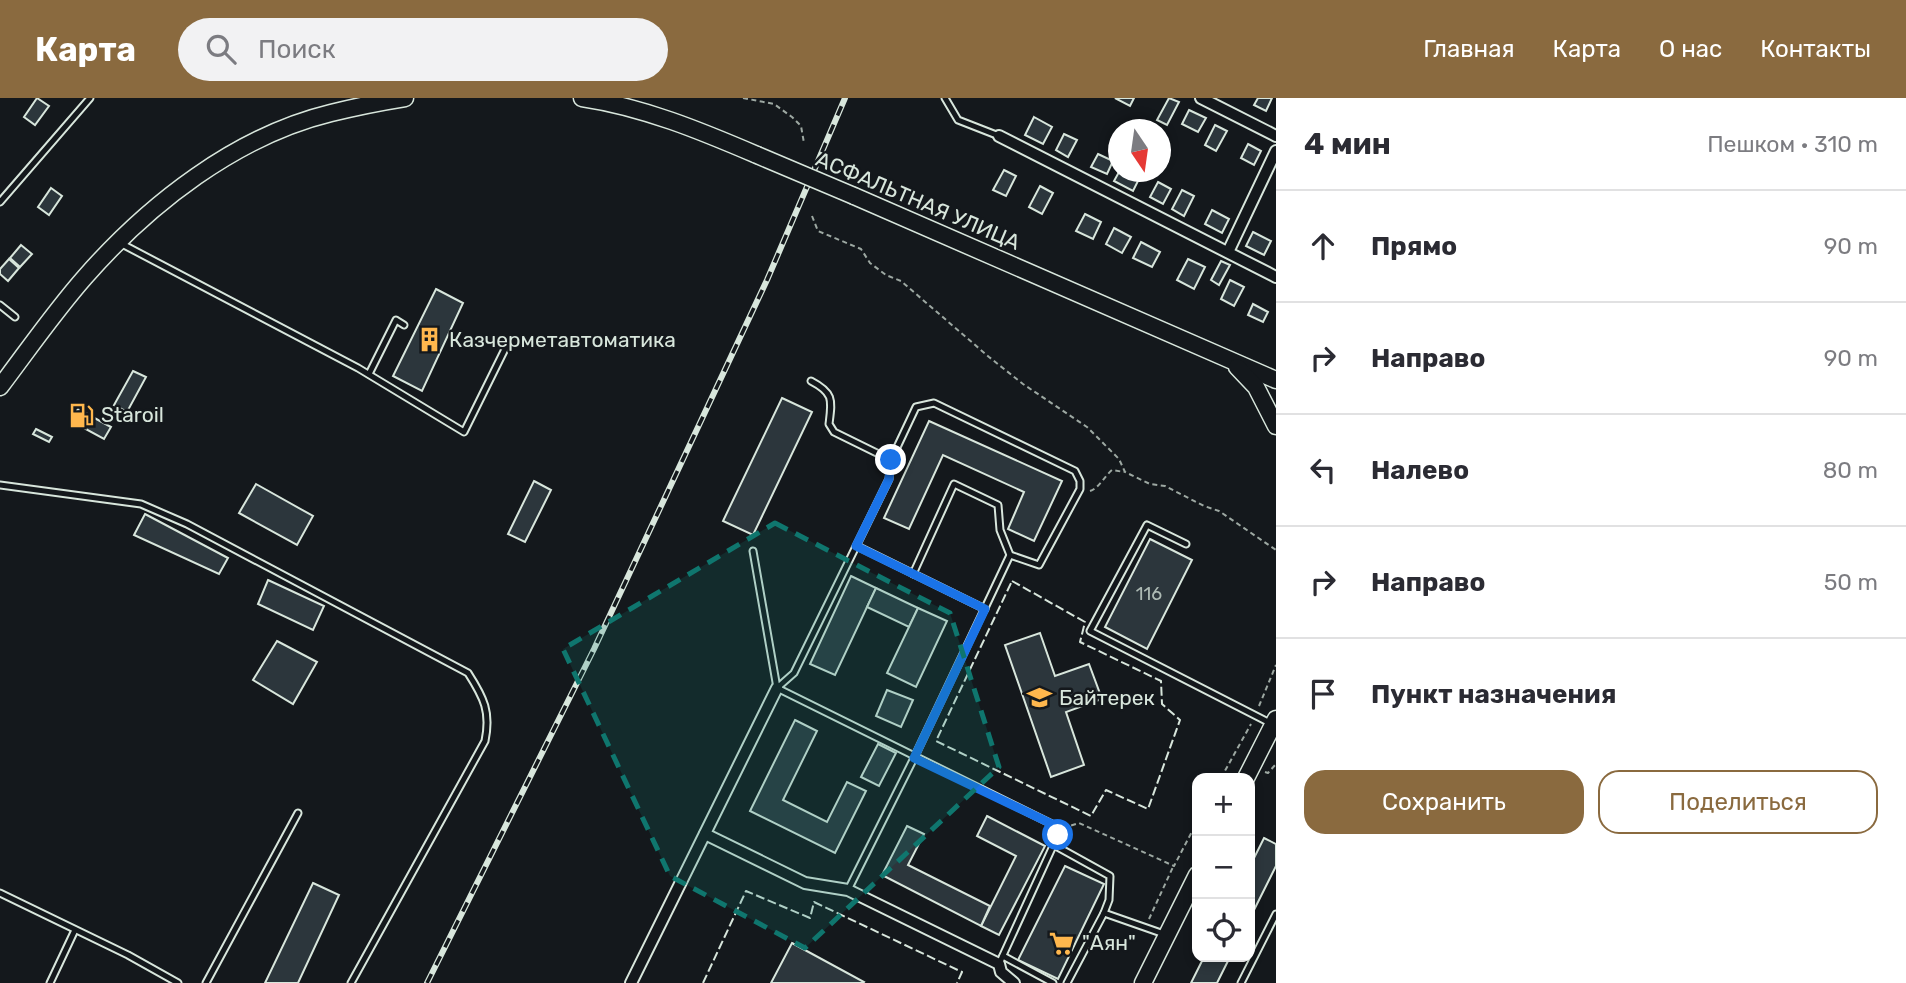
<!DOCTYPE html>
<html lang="ru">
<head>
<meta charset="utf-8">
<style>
	:root { --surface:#fff; --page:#f2f2f3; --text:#2b2b33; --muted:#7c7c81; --line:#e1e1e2; --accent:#8a6a3f }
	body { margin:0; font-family:Rubik,sans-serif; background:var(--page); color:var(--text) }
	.controls { position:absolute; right:21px; bottom:21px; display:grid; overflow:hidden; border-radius:14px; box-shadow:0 4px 10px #0003 }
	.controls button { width:63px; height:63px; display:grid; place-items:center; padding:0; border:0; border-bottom:2px solid var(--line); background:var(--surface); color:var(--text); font:35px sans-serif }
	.compass { position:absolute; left:1108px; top:21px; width:63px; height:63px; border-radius:50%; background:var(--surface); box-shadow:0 4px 10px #0003; rotate:167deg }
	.stop { position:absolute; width:21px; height:21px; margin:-16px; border:5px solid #1a73e8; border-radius:50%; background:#fff }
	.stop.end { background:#1a73e8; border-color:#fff; box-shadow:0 2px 7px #0008 }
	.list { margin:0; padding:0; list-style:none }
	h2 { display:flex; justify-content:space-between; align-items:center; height:91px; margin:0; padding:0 28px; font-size:30px }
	h2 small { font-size:23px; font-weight:400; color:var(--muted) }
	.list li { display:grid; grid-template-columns:46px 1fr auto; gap:21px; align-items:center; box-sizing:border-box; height:112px; padding:0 28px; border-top:2px solid var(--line) }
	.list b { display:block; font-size:26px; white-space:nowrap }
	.list em { font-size:23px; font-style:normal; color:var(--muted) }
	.actions { display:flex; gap:14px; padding:21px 28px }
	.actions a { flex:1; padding:16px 0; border:2px solid var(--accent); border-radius:21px; text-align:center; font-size:24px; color:var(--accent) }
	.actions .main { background:var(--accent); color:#fff }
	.icon { flex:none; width:38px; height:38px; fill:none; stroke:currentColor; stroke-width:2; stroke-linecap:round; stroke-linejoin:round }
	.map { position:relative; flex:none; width:1276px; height:885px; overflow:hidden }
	header { display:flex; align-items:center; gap:42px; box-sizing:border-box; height:98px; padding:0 35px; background:var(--accent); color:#fff }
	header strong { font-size:33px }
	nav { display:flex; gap:38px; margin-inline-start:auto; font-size:24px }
	.search { width:490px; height:63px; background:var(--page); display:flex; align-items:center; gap:18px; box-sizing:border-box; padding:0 24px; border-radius:38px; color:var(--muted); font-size:26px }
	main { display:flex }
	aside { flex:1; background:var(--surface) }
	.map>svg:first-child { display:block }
</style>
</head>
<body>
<header>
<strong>Карта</strong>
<div class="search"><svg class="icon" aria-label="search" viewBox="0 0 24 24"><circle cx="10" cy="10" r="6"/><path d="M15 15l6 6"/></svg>Поиск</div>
<nav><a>Главная</a><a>Карта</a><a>О нас</a><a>Контакты</a></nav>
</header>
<main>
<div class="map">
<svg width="1276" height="885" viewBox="0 0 1276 885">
	<rect width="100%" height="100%" fill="#14181c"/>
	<g fill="#2c363c" stroke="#d8e6dc" stroke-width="2">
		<polygon points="37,0 49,8 35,27 24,19"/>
		<polygon points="1115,0 1134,0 1130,8"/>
		<polygon points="1169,0 1179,4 1167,27 1157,22"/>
		<polygon points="1258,0 1272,0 1266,13 1254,7"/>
		<polygon points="1189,12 1206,20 1198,34 1182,26"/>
		<polygon points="1034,19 1052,29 1043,46 1025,37"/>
		<polygon points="1215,27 1227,33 1216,53 1205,47"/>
		<polygon points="1064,36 1077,42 1068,59 1056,52"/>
		<polygon points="1248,46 1261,53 1254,67 1241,60"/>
		<polygon points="1098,56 1113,63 1107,76 1091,69"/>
		<polygon points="1004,72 1016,78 1006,98 993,92"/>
		<polygon points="1119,74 1126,74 1139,81 1133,93 1114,83"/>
		<polygon points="1158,84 1171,91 1163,106 1150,99"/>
		<polygon points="1040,88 1053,95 1042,116 1029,109"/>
		<polygon points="51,90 62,98 49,117 38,109"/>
		<polygon points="1182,92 1194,98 1184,118 1172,111"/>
		<polygon points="1212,112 1229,121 1222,135 1205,126"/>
		<polygon points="1085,116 1101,124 1093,141 1076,133"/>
		<polygon points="1114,130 1131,139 1122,155 1106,146"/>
		<polygon points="1253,134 1271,143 1264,157 1246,148"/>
		<polygon points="1141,144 1160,154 1152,169 1133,160"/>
		<polygon points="21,147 32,156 20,169 10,160"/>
		<polygon points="9,161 19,170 8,183 0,176 0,171"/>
		<polygon points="1188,161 1205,169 1194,191 1177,182"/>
		<polygon points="1221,163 1230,167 1219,187 1211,182"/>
		<polygon points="1230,182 1244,189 1234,208 1221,201"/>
		<polygon points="436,191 463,205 422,293 393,278"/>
		<polygon points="1253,206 1268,214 1263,224 1248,217"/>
		<polygon points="133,273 146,279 127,314 114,307"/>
		<polygon points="782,300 812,314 753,437 723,423"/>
		<polygon points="78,311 111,329 104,341 71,323"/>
		<polygon points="929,323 1062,383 1034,443 1008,431 1024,394 943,357 909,431 884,420"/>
		<polygon points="36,331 52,339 49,344 33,336"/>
		<polygon points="534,383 551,392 525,444 508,436"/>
		<polygon points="256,386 313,418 297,447 239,415"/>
		<polygon points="145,416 228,460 219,476 134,437"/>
		<polygon points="1150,441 1192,462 1147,551 1105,529"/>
		<polygon points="851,478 876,490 835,577 810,566"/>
		<polygon points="268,482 324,508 313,532 258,506"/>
		<polygon points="876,490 918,510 909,529 867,509"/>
		<polygon points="918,510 947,523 916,589 887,575"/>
		<polygon points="1040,535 1055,578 1089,566 1102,601 1066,614 1084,667 1051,679 1005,547"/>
		<polygon points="277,543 317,564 293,606 253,582"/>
		<polygon points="887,592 913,602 901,629 876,618"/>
		<polygon points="795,622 817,633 783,702 827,724 847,684 866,693 835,755 750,713"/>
		<polygon points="878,646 896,655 879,688 861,679"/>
		<polygon points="987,718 1045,748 999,837 981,828 1016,758 977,738"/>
		<polygon points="907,728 924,736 908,767 990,808 981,828 882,777"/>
		<polygon points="1264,740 1276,746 1276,768 1250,820 1250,768"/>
		<polygon points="1065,768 1104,786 1058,881 1018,862"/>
		<polygon points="313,785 339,797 298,885 265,885"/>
		<polygon points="792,845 864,884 863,885 771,885"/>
		<polygon points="1204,859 1230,859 1217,885 1191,885"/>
	</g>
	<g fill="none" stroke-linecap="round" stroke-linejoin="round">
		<defs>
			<g id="lane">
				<polyline points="945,0 958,22 999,38"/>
				<polyline points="0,104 90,0"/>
				<polyline points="122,146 358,270 464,334 507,247"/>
				<polyline points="0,207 15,219"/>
				<polyline points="369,276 396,222 404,227"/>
				<path d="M811,283C834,295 832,302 829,326L834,334L891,362"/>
				<path d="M0,387L141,406L187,426L468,575C484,600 491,614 485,643L351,885"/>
				<polyline points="1186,446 1147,427 1090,533 1270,625"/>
				<polyline points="857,448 985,511"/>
				<polyline points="753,453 777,590"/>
				<polyline points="913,476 954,386 998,407 1000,432 1010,457"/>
				<polyline points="777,590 794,575 889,381 891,362 916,309 934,305 1075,373 1080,383 1080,391 1039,467 1010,457 914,660 848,792"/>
				<polyline points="777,590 1054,727 1058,737 999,866"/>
				<polyline points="1054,747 1110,778 1109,802 1104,815"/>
				<polyline points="0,795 128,857 178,885"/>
				<polyline points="1003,858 1053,885"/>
				<polyline points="50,885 75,832"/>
				<polyline points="206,885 298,715"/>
				<polyline points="1067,885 1104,815 1164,836"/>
				<polyline points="1241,885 1276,816"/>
			</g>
			<g id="street">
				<polyline points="1201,0 1276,38"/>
				<polyline points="999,38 1276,179"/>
				<polyline points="1228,154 1276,53"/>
				<polyline points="705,736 805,785 848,792 999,866 1001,874 1014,885"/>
				<polyline points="631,885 777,590"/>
			</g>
			<g id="secondary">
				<path d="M582,0C643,9 701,33 757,57"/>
				<polyline points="854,98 1276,282"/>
				<polyline points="1237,269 1256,289 1276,328"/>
				<path d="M0,289C28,252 55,213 85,179C149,106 236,38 331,15C355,9 380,4 405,0"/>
				<polyline points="1246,680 1276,621"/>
				<polyline points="1143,885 1197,777"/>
			</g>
		</defs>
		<use href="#lane" stroke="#d8e6dc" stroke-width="9"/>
		<use href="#street" stroke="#d8e6dc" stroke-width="14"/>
		<use href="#secondary" stroke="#d8e6dc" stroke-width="19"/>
		<g stroke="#9da8a2" stroke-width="2" stroke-dasharray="5 3.5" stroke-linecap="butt">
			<polyline points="743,0 774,6 792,19 801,28 804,45"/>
			<polyline points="812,118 818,133 861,151 870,165 886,177 901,183 989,259 1023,286 1087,329 1119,361 1125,374 1150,386 1165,388 1204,408 1219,413 1276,452"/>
			<path d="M1090,393C1099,390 1104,379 1112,372L1124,374"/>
			<polyline points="1259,608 1276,567"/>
			<polyline points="1265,674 1268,675 1276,666"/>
			<polyline points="1221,680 1251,626"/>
			<polyline points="1063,730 1079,725 1174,768 1197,724"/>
			<polyline points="1149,821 1173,769"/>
		</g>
		<use href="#lane" stroke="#14181c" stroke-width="5"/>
		<use href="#street" stroke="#14181c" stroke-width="10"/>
		<use href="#secondary" stroke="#14181c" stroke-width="16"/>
		<defs>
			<polyline id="rail" points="427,885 594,551 767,182 845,0"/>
		</defs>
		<use href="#rail" stroke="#d8e6dc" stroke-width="6"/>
		<use href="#rail" stroke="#14181c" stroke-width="3.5" stroke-dasharray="10" stroke-linecap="butt"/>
		<defs>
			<polyline id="secondary-bridge" points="757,57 854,98"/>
		</defs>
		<use href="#secondary-bridge" stroke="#d8e6dc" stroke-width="19" stroke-linecap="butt"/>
		<use href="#secondary-bridge" stroke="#14181c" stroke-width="16"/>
		<g stroke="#d8e6dc" stroke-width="2" stroke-dasharray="9 3.5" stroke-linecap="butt">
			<polygon points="1012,483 1085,524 1080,544 1161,583 1162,606 1180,622 1148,711 1106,692 1091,718 936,643"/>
			<polyline points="703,885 746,793 810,820 814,804 962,874 957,885"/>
		</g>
	</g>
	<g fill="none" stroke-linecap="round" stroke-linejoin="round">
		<polyline stroke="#1a73e8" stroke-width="9" points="891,362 889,381 856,448 985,511 914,660 1054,727 1058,732 1058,737"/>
	</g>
	<path fill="#0f766e" fill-opacity="0.2" stroke="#0f766e" stroke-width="5" stroke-dasharray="14 9" stroke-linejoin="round" d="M775,425L950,515L999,669L805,850L670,778L563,551Z"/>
	<defs>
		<symbol id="building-bare" viewBox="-9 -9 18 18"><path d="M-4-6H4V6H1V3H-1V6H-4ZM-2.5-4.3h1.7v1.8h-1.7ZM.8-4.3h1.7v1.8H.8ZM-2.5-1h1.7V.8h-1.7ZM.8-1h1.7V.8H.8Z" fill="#ffb74d" stroke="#14181c" stroke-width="2.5" paint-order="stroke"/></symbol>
		<symbol id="fuel-bare" viewBox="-9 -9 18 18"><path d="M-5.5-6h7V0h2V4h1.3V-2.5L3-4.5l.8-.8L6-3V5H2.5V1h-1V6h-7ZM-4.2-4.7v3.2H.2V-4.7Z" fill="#ffb74d" stroke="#14181c" stroke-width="2.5" paint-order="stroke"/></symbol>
		<symbol id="school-bare" viewBox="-9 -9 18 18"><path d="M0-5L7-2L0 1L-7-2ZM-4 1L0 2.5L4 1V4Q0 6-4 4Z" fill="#ffb74d" stroke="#14181c" stroke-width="2.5" paint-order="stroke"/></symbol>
		<symbol id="supermarket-bare" viewBox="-9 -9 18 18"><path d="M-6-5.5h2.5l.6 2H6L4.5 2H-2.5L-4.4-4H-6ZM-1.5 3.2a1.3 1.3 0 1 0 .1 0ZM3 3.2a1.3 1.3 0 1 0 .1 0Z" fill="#ffb74d" stroke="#14181c" stroke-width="2.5" paint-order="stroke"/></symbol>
	</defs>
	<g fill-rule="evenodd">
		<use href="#building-bare" x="412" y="224" width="35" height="35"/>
		<use href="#fuel-bare" x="64" y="300" width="35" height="35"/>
		<use href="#school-bare" x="1022" y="582" width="35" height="35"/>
		<use href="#supermarket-bare" x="1044" y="828" width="35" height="35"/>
	</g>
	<g text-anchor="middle" stroke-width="5" stroke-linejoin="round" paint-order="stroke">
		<g font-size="18" fill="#adbab4">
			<text x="1149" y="502">116</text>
		</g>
		<g font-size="21" fill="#d8e6dc" stroke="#14181c">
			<text transform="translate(918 103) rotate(23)" y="7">АСФАЛЬТНАЯ УЛИЦА</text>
		</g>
		<g font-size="21" fill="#d8e6dc" stroke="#14181c" text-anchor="start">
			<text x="449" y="249">Казчерметавтоматика</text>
			<text x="101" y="324">Staroil</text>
			<text x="1059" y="607">Байтерек</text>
			<text x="1082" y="852">"Аян"</text>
		</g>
	</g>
</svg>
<div class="controls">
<button>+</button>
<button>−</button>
<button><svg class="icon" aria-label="locate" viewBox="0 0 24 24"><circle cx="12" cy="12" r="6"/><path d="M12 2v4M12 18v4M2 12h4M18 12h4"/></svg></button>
</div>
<svg class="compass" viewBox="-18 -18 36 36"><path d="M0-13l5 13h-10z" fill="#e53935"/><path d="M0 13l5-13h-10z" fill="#7c7c81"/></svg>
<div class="stop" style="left:1058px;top:737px"></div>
<div class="stop end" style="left:891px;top:362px"></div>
</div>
<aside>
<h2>4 мин<small>Пешком · 310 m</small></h2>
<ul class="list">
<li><svg class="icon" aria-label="ahead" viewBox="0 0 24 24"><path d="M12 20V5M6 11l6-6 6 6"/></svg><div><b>Прямо</b></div><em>90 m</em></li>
<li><svg class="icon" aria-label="right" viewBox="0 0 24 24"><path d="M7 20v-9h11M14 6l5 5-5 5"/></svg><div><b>Направо</b></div><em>90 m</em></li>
<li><svg class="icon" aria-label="left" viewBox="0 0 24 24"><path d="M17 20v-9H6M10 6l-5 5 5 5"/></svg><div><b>Налево</b></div><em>80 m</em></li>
<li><svg class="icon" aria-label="right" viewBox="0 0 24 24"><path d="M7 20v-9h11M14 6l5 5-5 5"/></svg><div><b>Направо</b></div><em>50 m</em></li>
<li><svg class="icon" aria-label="arrive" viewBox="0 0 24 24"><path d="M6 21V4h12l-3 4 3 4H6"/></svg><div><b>Пункт назначения</b></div></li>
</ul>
<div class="actions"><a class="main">Сохранить</a><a>Поделиться</a></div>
</aside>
</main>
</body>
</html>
